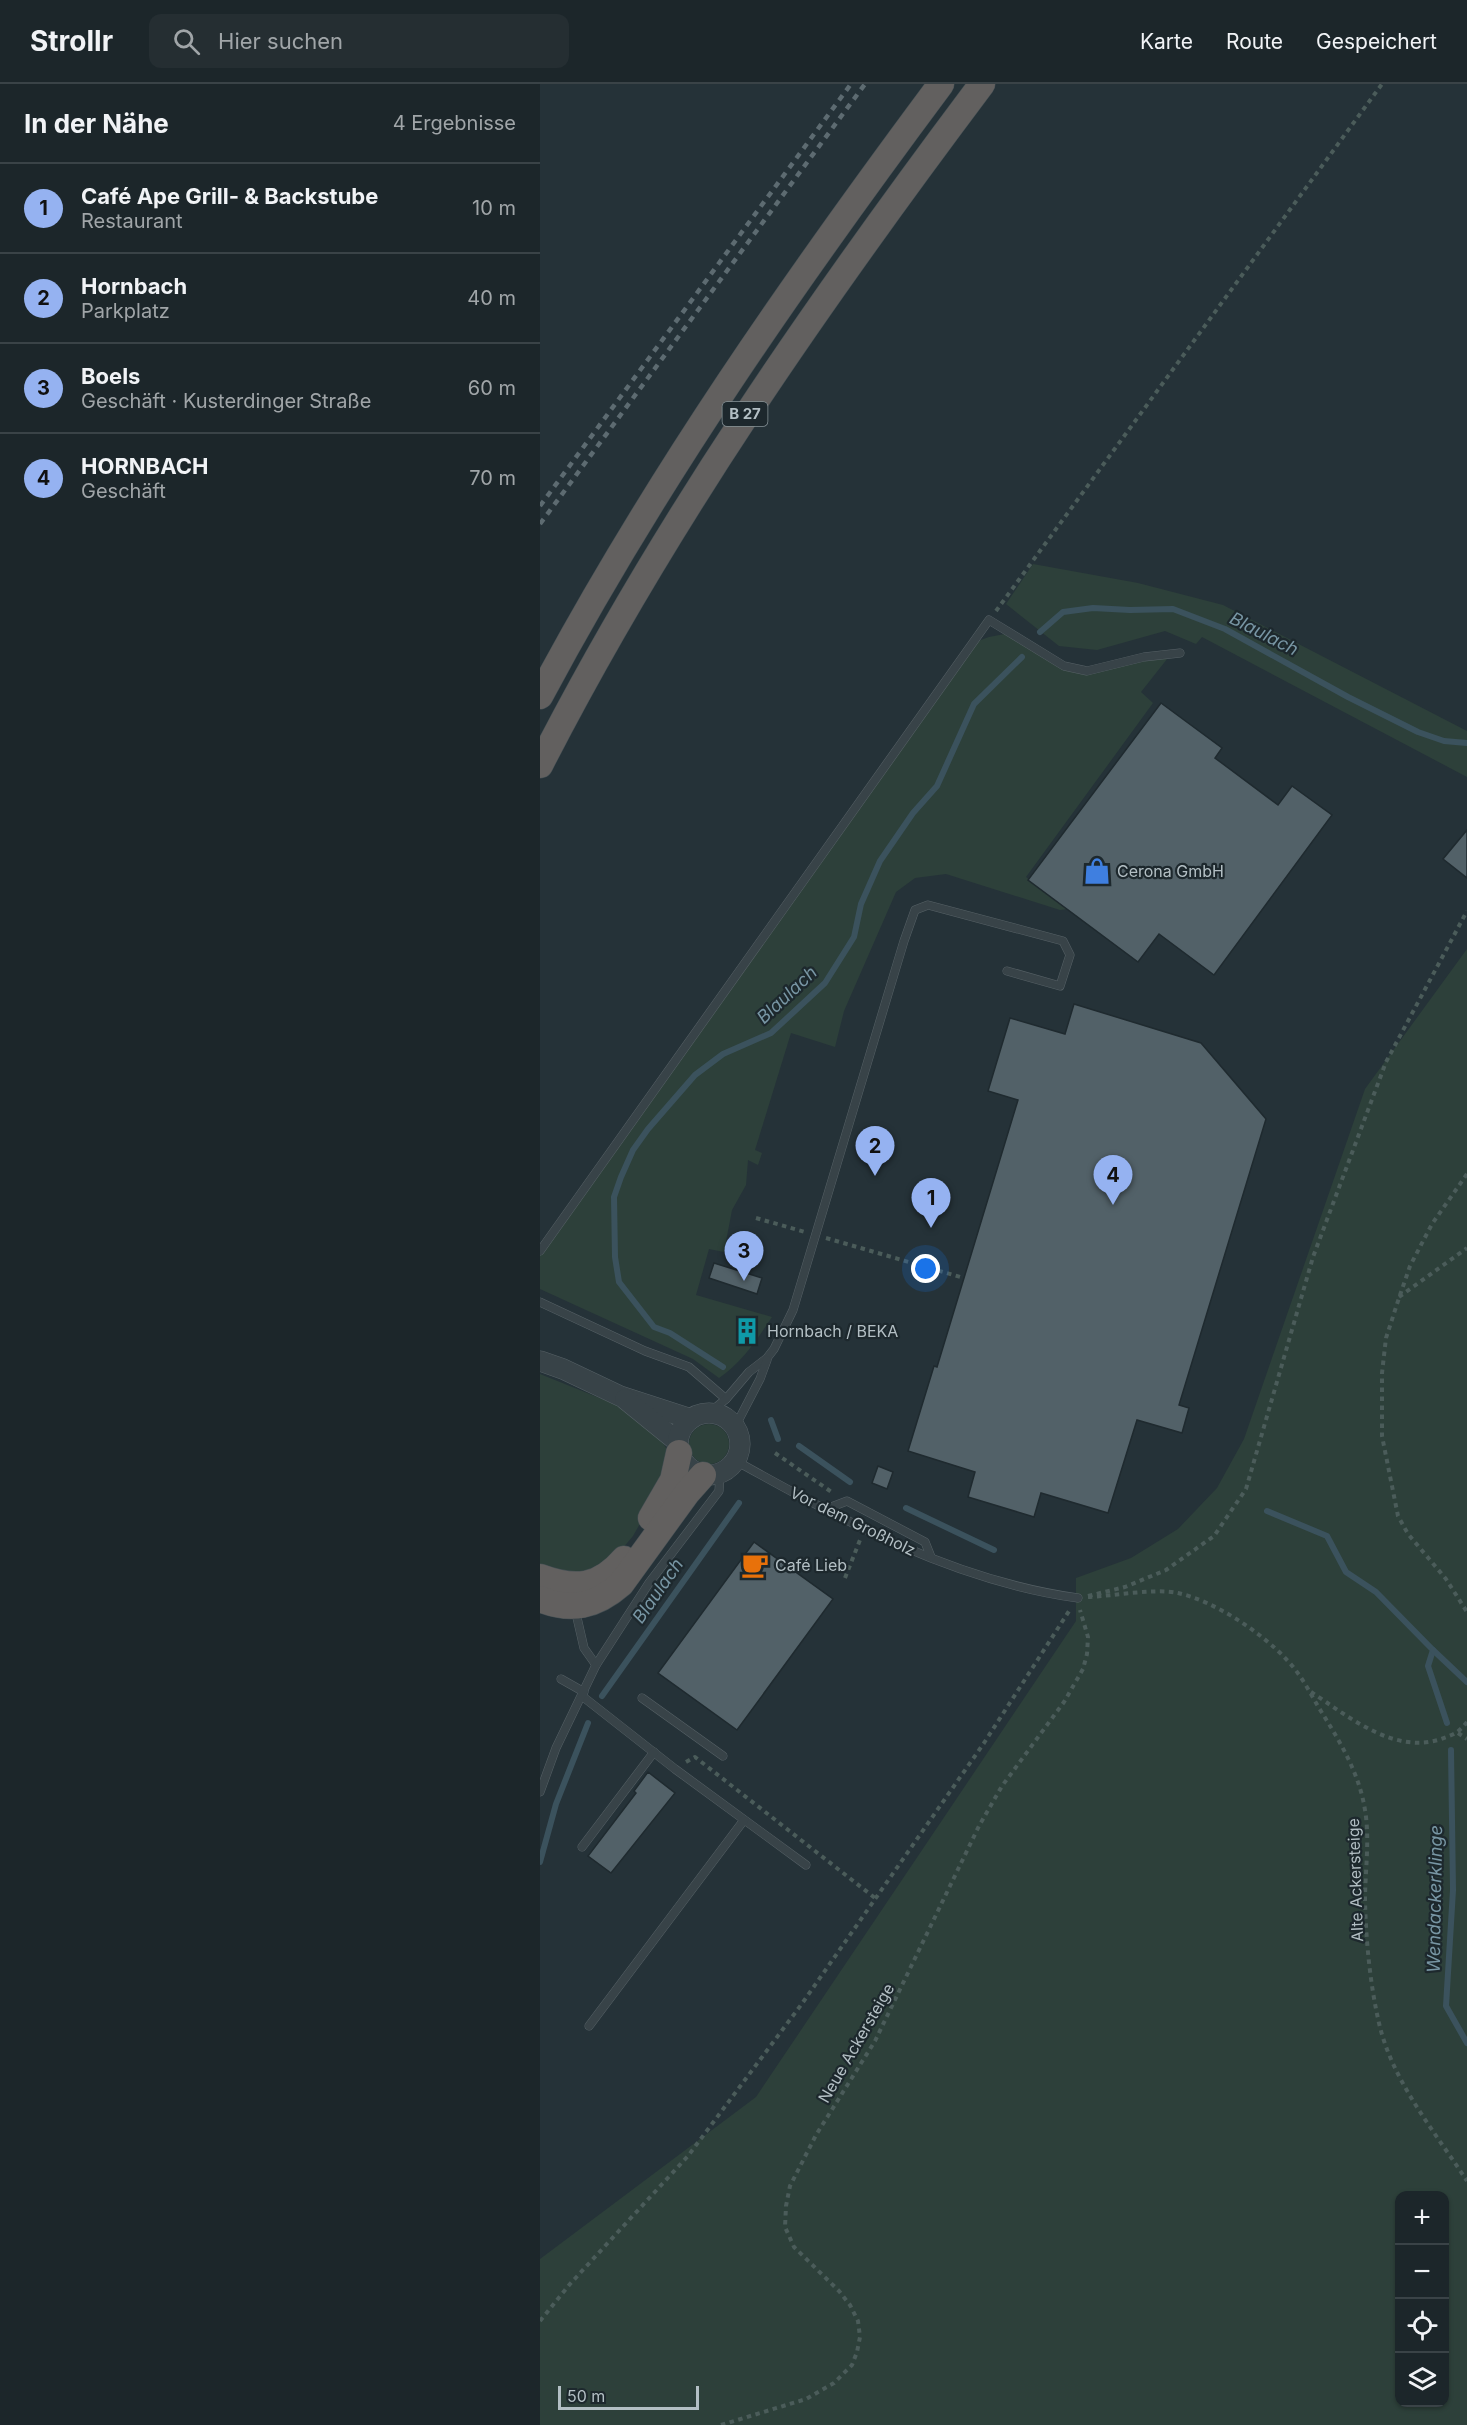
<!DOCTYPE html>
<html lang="de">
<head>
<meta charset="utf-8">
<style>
	:root { --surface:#1c262a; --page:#252e32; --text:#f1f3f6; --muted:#a0a5a8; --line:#3a4347; --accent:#95b2f1 }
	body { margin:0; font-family:Inter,sans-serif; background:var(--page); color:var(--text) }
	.controls { position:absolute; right:18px; bottom:18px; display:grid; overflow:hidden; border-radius:12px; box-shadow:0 2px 4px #0004 }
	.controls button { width:54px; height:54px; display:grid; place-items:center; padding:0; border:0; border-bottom:2px solid var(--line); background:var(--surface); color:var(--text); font:30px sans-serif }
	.scale { position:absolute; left:18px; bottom:15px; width:141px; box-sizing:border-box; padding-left:6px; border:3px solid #b3bfc4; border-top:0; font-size:16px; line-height:21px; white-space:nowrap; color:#b3bfc4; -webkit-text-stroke:4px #1d282d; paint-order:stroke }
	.you { position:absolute; left:386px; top:1185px; width:21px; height:21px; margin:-15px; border:4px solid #fff; border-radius:50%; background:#1a73e8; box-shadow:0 0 0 9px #1a73e833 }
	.badge { display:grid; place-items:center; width:39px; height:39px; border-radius:50%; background:var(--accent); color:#111; font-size:20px; font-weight:700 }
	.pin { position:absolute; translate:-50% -50px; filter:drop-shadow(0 2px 3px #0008) }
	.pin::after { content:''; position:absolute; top:32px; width:21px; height:18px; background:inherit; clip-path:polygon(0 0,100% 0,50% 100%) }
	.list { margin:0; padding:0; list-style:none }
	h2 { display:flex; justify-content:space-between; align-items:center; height:78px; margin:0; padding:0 24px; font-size:26px }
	h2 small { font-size:20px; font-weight:400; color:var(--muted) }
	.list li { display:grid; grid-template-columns:39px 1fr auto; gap:18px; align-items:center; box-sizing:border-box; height:90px; padding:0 24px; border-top:2px solid var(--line) }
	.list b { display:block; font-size:22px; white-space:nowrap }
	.list p { margin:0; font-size:20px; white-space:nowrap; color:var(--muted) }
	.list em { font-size:20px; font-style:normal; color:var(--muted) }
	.icon { flex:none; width:33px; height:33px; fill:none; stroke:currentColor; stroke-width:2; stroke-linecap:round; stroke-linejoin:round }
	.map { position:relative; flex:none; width:927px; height:2341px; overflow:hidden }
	header { display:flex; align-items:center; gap:36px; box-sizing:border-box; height:84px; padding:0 30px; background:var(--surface); border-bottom:2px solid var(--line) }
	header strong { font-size:28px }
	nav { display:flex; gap:33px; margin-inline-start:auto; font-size:21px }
	.search { width:420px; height:54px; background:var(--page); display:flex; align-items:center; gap:15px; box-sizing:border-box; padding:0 21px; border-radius:12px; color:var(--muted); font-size:22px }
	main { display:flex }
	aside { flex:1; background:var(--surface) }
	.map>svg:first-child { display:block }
</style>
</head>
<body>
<header>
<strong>Strollr</strong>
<div class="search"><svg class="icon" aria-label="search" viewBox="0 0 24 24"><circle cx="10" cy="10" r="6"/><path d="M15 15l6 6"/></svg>Hier suchen</div>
<nav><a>Karte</a><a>Route</a><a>Gespeichert</a></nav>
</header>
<main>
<aside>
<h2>In der Nähe<small>4 Ergebnisse</small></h2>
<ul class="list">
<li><span class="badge">1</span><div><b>Café Ape Grill- &amp; Backstube</b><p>Restaurant</p></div><em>10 m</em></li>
<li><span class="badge">2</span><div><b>Hornbach</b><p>Parkplatz</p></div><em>40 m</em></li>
<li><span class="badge">3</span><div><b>Boels</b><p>Geschäft · Kusterdinger Straße</p></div><em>60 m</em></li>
<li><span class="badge">4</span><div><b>HORNBACH</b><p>Geschäft</p></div><em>70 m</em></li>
</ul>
</aside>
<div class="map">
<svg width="927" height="2341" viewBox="0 0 927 2341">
	<rect width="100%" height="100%" fill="#253238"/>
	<g fill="#2d403a" fill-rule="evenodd">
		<polygon points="493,480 598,499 683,521 927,647 927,693 662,553 656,560 625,547 557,566 519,562 466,520"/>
		<path d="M465,550L484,557L524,582L547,587L631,570L601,608L613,619L486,793L528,825L520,826L406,790L375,794L356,808L304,927L295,963L251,949L215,1066L222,1069L218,1081L208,1076L206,1101L192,1126L184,1168L169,1165L156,1211L232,1233C216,1257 202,1278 179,1294L153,1275L0,1205V1167L433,559L449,553Z"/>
		<path d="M927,865V2341H0V2175L216,2013L536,1537V1494L591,1474L638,1445L677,1404L704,1355L825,1005ZM860,2112H904V2318H860Z"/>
		<polygon points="0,1290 77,1321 115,1345 126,1364 128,1378 107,1427 93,1452 71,1478 37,1492 0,1484"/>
		<circle cx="169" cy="1360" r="20"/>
	</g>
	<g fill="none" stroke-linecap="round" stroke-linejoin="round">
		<g stroke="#3b525d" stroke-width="6">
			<polyline points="500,548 523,528 553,524 590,526 633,525 685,545 808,613 878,648 904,657 927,659"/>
			<polyline points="183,1283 130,1249 114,1243 79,1198 75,1173 74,1113 81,1093 93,1066 108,1045 155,991 183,970 231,949 285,899 314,853 321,820 340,777 373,729 397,702 434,620 482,573"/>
			<polyline points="231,1336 238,1355"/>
			<polyline points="259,1362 310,1398"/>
			<polyline points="366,1424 454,1466"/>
			<polyline points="727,1427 787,1452 806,1488 836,1508 893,1566 888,1582 907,1639"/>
			<polyline points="893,1566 927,1598"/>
			<polyline points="62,1612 199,1419"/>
			<polyline points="911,1666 913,1806 906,1922 927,1959"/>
			<polyline points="0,1778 16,1720 48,1639"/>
		</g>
	</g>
	<g fill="#526168" stroke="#1f2a2f" stroke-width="1.5">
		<polygon points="621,619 682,664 675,674 738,721 752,702 792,731 674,891 619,850 598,878 488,796"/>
		<polygon points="927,746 927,794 903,775"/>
		<polygon points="534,920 661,959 726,1035 639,1321 649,1324 642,1349 597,1336 568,1429 501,1409 494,1433 428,1413 435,1388 368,1367 394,1282 397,1283 478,1016 448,1007 470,934 525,950"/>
		<polygon points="174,1179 222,1194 217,1210 169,1194"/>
		<polygon points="338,1382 353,1388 347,1405 332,1399"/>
		<polygon points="214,1458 293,1515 197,1646 118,1589"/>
		<polygon points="108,1688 135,1709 71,1789 48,1772 96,1709 94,1707"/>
	</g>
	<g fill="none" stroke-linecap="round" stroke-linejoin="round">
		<defs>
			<g id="service">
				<polyline points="0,1167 449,536 524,582 547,587 604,573 640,569"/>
				<polyline points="0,1218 105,1267 149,1283 186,1315"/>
				<polyline points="169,1329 186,1315 209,1288 227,1274 234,1265 253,1226 364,857 375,826 388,821 523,857 530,871 520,902 467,887"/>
				<polyline points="195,1343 220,1295 227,1276"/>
				<path d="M196,1377C304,1437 414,1497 538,1514"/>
				<polyline points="286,1425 307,1417 385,1458 391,1473"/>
				<polyline points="35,1525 44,1564 56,1581"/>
				<polyline points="21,1595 44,1608"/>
				<polyline points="42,1612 135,1685 266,1781"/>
				<polyline points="102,1614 183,1672"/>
				<polyline points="0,1708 16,1664 56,1581 109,1499 179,1407 180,1390"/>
				<polyline points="42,1763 114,1668"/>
				<polyline points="49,1942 204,1736"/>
			</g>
			<g id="tertiary">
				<polyline points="0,1277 23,1285 80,1312 151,1335"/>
				<polyline points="85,1315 138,1358"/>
				<circle cx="169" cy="1360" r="31"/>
			</g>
			<g id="trunk">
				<path d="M0,612C115,396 255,196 401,0"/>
				<path d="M0,681C124,439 279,217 442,0"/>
				<polyline points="111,1434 133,1396 139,1369"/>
				<path d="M0,1493C35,1506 59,1504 84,1475"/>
				<path d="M0,1515C31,1528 56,1522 81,1500L147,1409L163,1391"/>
			</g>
		</defs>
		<use href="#service" stroke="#566166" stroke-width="9"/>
		<use href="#tertiary" stroke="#566166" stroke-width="21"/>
		<use href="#trunk" stroke="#434e53" stroke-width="27"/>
		<g stroke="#4b5c5a" stroke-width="4" stroke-dasharray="4.5 4.5" stroke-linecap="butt">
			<polyline points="456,527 842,0"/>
			<polyline points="927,1090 892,1140 870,1182 859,1214 846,1254 842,1289 842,1352 858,1432 868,1450 906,1495 927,1528"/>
			<polyline points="216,1134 265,1148"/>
			<polyline points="286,1154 424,1194"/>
			<polyline points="859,1213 927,1164"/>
			<polyline points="235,1369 293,1409"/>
			<polyline points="305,1494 320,1456"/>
			<polyline points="548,1512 585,1503 626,1486 674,1452 706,1405 773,1173 846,978 927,827"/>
			<path d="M548,1513C573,1512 615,1504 638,1509C674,1517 721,1548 746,1575C760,1589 769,1607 779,1624C799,1656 819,1688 825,1726C830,1756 825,1787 825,1817C826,1857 830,1900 839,1939C852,1997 895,2048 927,2097"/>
			<path d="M771,1608C808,1632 854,1671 901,1655C915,1650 918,1649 927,1638"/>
			<polyline points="918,1649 927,1655"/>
			<polyline points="146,1678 155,1673 335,1814"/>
			<polyline points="0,2237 30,2200 148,2072 261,1921 347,1798 444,1659 531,1524"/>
			<polyline points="181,2341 266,2315 294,2299 312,2281 317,2268 320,2253 318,2237 310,2221 299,2207 254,2163 245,2143 246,2122 250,2102 276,2051 335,1957 439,1742 462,1702 524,1618 543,1585 547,1570 548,1553 540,1526"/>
		</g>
		<use href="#service" stroke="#384348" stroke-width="8"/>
		<use href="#tertiary" stroke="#384348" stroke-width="20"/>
		<use href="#trunk" stroke="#62605f" stroke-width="26"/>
		<g stroke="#5d6b71" stroke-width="4.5" stroke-dasharray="6 6" stroke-linecap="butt">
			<polyline points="0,422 311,0"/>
			<polyline points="0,440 325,0"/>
		</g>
	</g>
	<defs>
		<symbol id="shop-bare" viewBox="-9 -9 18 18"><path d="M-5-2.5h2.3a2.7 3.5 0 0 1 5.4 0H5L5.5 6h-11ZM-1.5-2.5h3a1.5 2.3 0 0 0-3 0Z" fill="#3f7fe0" stroke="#1d282d" stroke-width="2.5" paint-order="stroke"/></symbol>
		<symbol id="building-bare" viewBox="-9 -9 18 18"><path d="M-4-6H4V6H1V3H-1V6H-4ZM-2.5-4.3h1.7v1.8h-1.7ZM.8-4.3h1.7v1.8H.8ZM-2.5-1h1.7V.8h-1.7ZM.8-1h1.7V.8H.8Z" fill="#0f9aa8" stroke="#1d282d" stroke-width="2.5" paint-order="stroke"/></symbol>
		<symbol id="cafe-bare" viewBox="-9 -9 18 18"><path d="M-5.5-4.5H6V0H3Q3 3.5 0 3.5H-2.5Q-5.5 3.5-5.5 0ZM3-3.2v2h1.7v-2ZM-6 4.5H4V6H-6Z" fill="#e8710a" stroke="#1d282d" stroke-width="2.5" paint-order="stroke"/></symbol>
	</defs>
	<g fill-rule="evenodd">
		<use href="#shop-bare" x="538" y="768" width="38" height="38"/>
		<use href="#building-bare" x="188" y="1228" width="38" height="38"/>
		<use href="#cafe-bare" x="196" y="1462" width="38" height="38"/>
	</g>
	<g text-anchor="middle" stroke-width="4.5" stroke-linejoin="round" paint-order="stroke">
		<rect fill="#1d282d" stroke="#869297" stroke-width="1.5" x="182.5" y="318" width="45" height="24" rx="4.5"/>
		<g font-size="15" font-weight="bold" fill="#b3bfc4">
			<text x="205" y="335">B 27</text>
		</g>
		<g font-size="16" fill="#b3bfc4" stroke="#1d282d" text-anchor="start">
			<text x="577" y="793">Cerona GmbH</text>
			<text x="227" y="1253">Hornbach / BEKA</text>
			<text x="235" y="1487">Café Lieb</text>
		</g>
		<g font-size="16" fill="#b3bfc4" stroke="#1d282d">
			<text transform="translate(313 1437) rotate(26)" y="6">Vor dem Großholz</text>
			<text transform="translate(815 1796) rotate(-92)" y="6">Alte Ackersteige</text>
			<text transform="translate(316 1959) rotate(-60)" y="6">Neue Ackersteige</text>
		</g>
		<g font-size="18" font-style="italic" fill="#7896a4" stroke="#1d282d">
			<text transform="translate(724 550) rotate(27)" y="6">Blaulach</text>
			<text transform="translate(247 911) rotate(-43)" y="6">Blaulach</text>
			<text transform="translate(118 1507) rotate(-55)" y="6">Blaulach</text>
			<text transform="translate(895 1815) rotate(-89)" y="6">Wendackerklinge</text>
		</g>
	</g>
</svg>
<div class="controls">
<button>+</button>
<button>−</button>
<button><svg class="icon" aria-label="locate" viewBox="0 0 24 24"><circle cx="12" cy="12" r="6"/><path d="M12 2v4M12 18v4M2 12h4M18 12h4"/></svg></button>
<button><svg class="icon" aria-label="layers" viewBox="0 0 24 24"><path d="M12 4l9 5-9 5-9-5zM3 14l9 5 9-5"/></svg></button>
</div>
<div class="scale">50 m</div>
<div class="you"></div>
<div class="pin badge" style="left:391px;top:1144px">1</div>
<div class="pin badge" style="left:335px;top:1092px">2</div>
<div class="pin badge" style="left:204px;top:1197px">3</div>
<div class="pin badge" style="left:573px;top:1121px">4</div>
</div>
</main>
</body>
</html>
